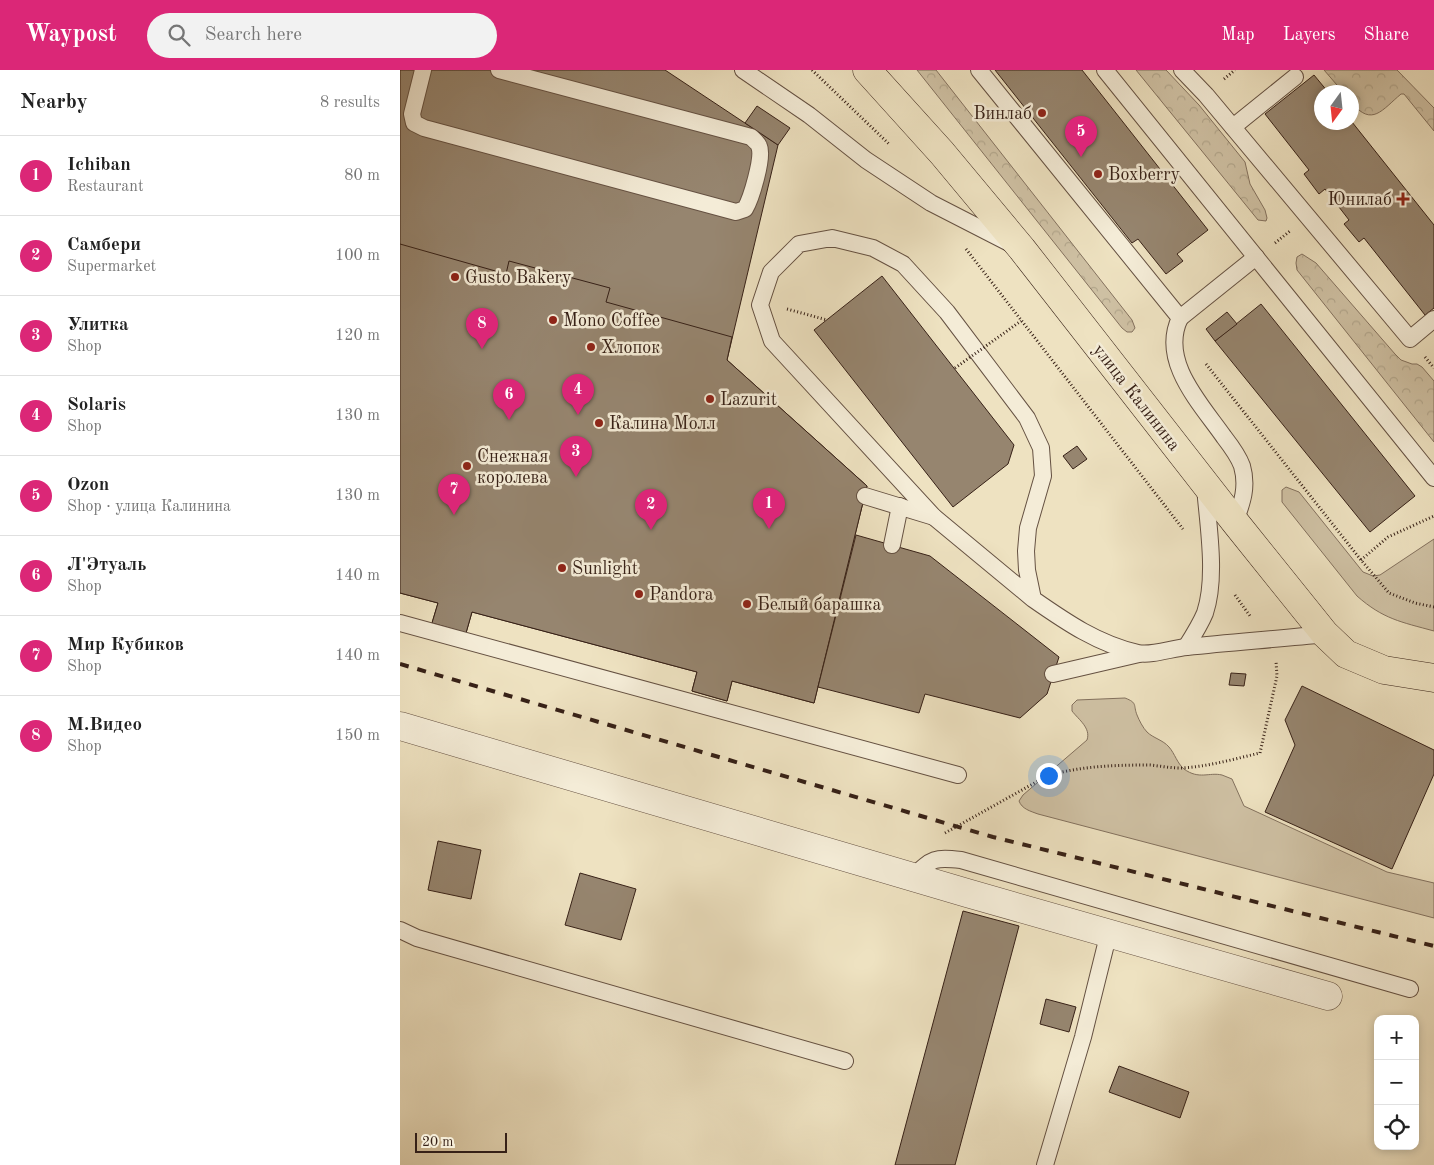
<!DOCTYPE html>
<html lang="en">
<head>
<meta charset="utf-8">
<style>
	:root { --surface:#fff; --page:#f2f2f2; --text:#222; --muted:#767676; --line:#e0e0e0; --accent:#db2777 }
	body { margin:0; font-family:"Old Standard TT",serif; background:var(--page); color:var(--text) }
	.controls { position:absolute; right:15px; bottom:15px; display:grid; overflow:hidden; border-radius:10px; box-shadow:0 2px 8px #0003 }
	.controls button { width:45px; height:45px; display:grid; place-items:center; padding:0; border:0; border-bottom:1px solid var(--line); background:var(--surface); color:var(--text); font:25px sans-serif }
	.compass { position:absolute; left:914px; top:15px; width:45px; height:45px; border-radius:50%; background:var(--surface); box-shadow:0 2px 8px #0003; rotate:195deg }
	.scale { position:absolute; left:15px; bottom:12px; width:92px; box-sizing:border-box; padding-left:5px; border:2px solid #372117; border-top:0; font-size:14px; line-height:18px; white-space:nowrap; color:#372117; -webkit-text-stroke:4px #f4ecd7; paint-order:stroke }
	.you { position:absolute; left:648px; top:705px; width:18px; height:18px; margin:-12px; border:4px solid #fff; border-radius:50%; background:#1a73e8; box-shadow:0 0 0 8px #1a73e833 }
	.badge { display:grid; place-items:center; width:32px; height:32px; border-radius:50%; background:var(--accent); color:#fff; font-size:16px; font-weight:700 }
	.pin { position:absolute; translate:-50% -41px; filter:drop-shadow(0 1px 2px #0008) }
	.pin::after { content:''; position:absolute; top:26px; width:18px; height:15px; background:inherit; clip-path:polygon(0 0,100% 0,50% 100%) }
	.list { margin:0; padding:0; list-style:none }
	h2 { display:flex; justify-content:space-between; align-items:center; height:65px; margin:0; padding:0 20px; font-size:21px }
	h2 small { font-size:16px; font-weight:400; color:var(--muted) }
	.list li { display:grid; grid-template-columns:32px 1fr auto; gap:15px; align-items:center; box-sizing:border-box; height:80px; padding:0 20px; border-top:1px solid var(--line) }
	.list b { display:block; font-size:19px; white-space:nowrap }
	.list p { margin:0; font-size:16px; white-space:nowrap; color:var(--muted) }
	.list em { font-size:16px; font-style:normal; color:var(--muted) }
	.icon { flex:none; width:28px; height:28px; fill:none; stroke:currentColor; stroke-width:2; stroke-linecap:round; stroke-linejoin:round }
	.map { position:relative; flex:none; width:1034px; height:1095px; overflow:hidden }
	header { display:flex; align-items:center; gap:30px; box-sizing:border-box; height:70px; padding:0 25px; background:var(--accent); color:#fff }
	header strong { font-size:24px }
	nav { display:flex; gap:28px; margin-inline-start:auto; font-size:18px }
	.search { width:350px; height:45px; background:var(--page); display:flex; align-items:center; gap:12px; box-sizing:border-box; padding:0 18px; border-radius:28px; color:var(--muted); font-size:19px }
	main { display:flex }
	aside { flex:1; background:var(--surface) }
	.map>svg:first-child { display:block }
</style>
</head>
<body>
<header>
<strong>Waypost</strong>
<div class="search"><svg class="icon" aria-label="search" viewBox="0 0 24 24"><circle cx="10" cy="10" r="6"/><path d="M15 15l6 6"/></svg>Search here</div>
<nav><a>Map</a><a>Layers</a><a>Share</a></nav>
</header>
<main>
<aside>
<h2>Nearby<small>8 results</small></h2>
<ul class="list">
<li><span class="badge">1</span><div><b>Ichiban</b><p>Restaurant</p></div><em>80 m</em></li>
<li><span class="badge">2</span><div><b>Самбери</b><p>Supermarket</p></div><em>100 m</em></li>
<li><span class="badge">3</span><div><b>Улитка</b><p>Shop</p></div><em>120 m</em></li>
<li><span class="badge">4</span><div><b>Solaris</b><p>Shop</p></div><em>130 m</em></li>
<li><span class="badge">5</span><div><b>Ozon</b><p>Shop · улица Калинина</p></div><em>130 m</em></li>
<li><span class="badge">6</span><div><b>Л'Этуаль</b><p>Shop</p></div><em>140 m</em></li>
<li><span class="badge">7</span><div><b>Мир Кубиков</b><p>Shop</p></div><em>140 m</em></li>
<li><span class="badge">8</span><div><b>М.Видео</b><p>Shop</p></div><em>150 m</em></li>
</ul>
</aside>
<div class="map">
<svg width="1034" height="1095" viewBox="0 0 1034 1095">
	<defs>
		<pattern id="forest-crowns" width="20" height="18" patternUnits="userSpaceOnUse" patternTransform="scale(1.25)"><rect width="20" height="18" fill="#cfc1a4"/><path d="M2 6a3 3 0 1 1 6 0M12 15a3 3 0 1 1 6 0" fill="none" stroke="#b2a68c"/></pattern>
	</defs>
	<rect width="100%" height="100%" fill="#eee2c1"/>
	<filter id="stains"><feTurbulence type="fractalNoise" baseFrequency=".004" numOctaves="4"/><feColorMatrix values="0 0 0 0 .2 0 0 0 0 .09 0 0 0 0 .02 0 0 0 .5 -.17"/></filter>
	<radialGradient id="worn" r=".72"><stop offset=".6" stop-color="#630" stop-opacity="0"/><stop offset="1" stop-color="#630" stop-opacity=".3"/></radialGradient>
	<g fill="#cfc1a4" stroke="#83715e">
		<path d="M886,417L899,422L963,502L973,506L980,505L1034,469V561C1001,552 983,549 957,526L882,432V420Z"/>
		<path d="M725,628C738,633 733,635 737,645C739,650 743,658 747,662C753,668 763,670 769,677C775,684 777,693 784,699C799,710 809,702 822,705C825,706 829,708 832,709L844,736L987,802L1034,813V848L638,744C630,741 622,739 619,731L623,725L687,670C691,658 679,650 672,641V635L677,630Z"/>
	</g>
	<g fill="url(#forest-crowns)" stroke="#83715e">
		<polygon points="517,0 536,0 732,250 735,258 732,262 727,262 722,258"/>
		<polygon points="736,0 766,0 799,35 845,92 850,114 865,140 867,148 866,151 858,150"/>
		<path d="M924,0H997L1034,38V61L1004,24H1001C982,40 972,57 952,33V22H943Z"/>
		<polygon points="902,184 916,193 995,284 1001,290 1012,294 1017,294 1022,297 1034,311 1034,372 897,200 896,193 897,187"/>
	</g>
	<g fill="#96856f" stroke="#372117">
		<polygon points="0,0 265,0 378,75 327,290 467,416 414,633 332,611 327,631 292,621 297,602 72,542 66,563 32,553 38,533 0,523"/>
		<polygon points="595,0 682,0 808,160 777,184 783,191 766,204 738,169 732,173"/>
		<polygon points="914,5 928,22 922,22 922,52 952,52 1034,155 1034,238 1025,245 964,168 959,172 944,154 949,150 925,119 919,124 904,104 909,100 865,44"/>
		<polygon points="357,36 390,58 378,75 345,53"/>
		<polygon points="0,174 106,204 109,191 210,218 206,232 332,267 327,290 467,416 414,633 332,611 327,631 292,621 297,602 72,542 66,563 32,553 38,533 0,523"/>
		<polygon points="482,206 614,375 608,394 553,437 414,260"/>
		<polygon points="861,234 1015,426 970,462 815,271"/>
		<polygon points="827,242 837,254 815,271 806,259"/>
		<polygon points="677,376 687,389 673,399 663,386"/>
		<polygon points="456,465 530,486 659,587 647,624 620,648 525,624 519,643 418,617"/>
		<polygon points="831,603 846,604 844,616 829,615"/>
		<polygon points="902,616 1034,680 1034,704 992,799 865,742 895,675 885,650"/>
		<polygon points="38,771 81,780 71,829 28,820"/>
		<polygon points="180,803 236,819 221,870 165,855"/>
		<polygon points="563,841 619,856 555,1095 495,1095"/>
		<polygon points="646,929 676,937 669,962 640,954"/>
		<polygon points="719,996 789,1022 780,1048 709,1022"/>
	</g>
	<g fill="none" stroke-linecap="round" stroke-linejoin="round">
		<defs>
			<g id="lane">
				<path d="M23,0L12,44L14,53L24,58L336,142L345,139C351,129 364,87 359,76C358,73 354,70 351,67L99,0"/>
				<polyline points="343,0 409,45 466,90 531,133 611,174"/>
				<path d="M579,0L780,248C759,291 801,334 824,367C831,376 838,385 842,396C848,417 842,433 835,452"/>
				<polyline points="705,0 1034,408"/>
				<polyline points="782,0 806,25 1010,269 1034,249"/>
				<polyline points="833,57 895,7"/>
				<polyline points="780,248 856,187"/>
				<polyline points="465,426 534,447"/>
				<polyline points="492,475 500,436"/>
				<path d="M633,529L534,447L372,271L360,235L371,202L399,174L432,168L473,178L503,194L547,242L627,348L641,378L643,406L628,458L626,481L627,500L633,529C666,552 698,574 738,583C751,586 773,578 787,577C833,572 879,569 925,564"/>
				<polyline points="0,553 558,705"/>
				<path d="M786,577C793,566 800,555 805,543C817,507 808,455 805,417"/>
				<polyline points="653,604 739,584"/>
				<path d="M513,807C532,788 535,787 561,790L1010,919"/>
				<polyline points="0,860 17,868 445,991"/>
				<polyline points="645,1095 683,967 709,862"/>
			</g>
			<polyline id="street" points="0,656 567,823 928,926"/>
			<polyline id="primary" points="467,0 542,83 622,179 835,452 925,564 946,584 984,600 1034,608"/>
		</defs>
		<use href="#lane" stroke="#655142" stroke-width="18"/>
		<use href="#street" stroke="#655142" stroke-width="29"/>
		<use href="#primary" stroke="#372117" stroke-width="29"/>
		<g stroke="#372117" stroke-width="3" stroke-dasharray="1 2.5" stroke-linecap="butt">
			<polyline points="412,0 489,74"/>
			<polyline points="824,9 835,0"/>
			<polyline points="875,173 890,161"/>
			<polyline points="566,179 783,459"/>
			<polyline points="387,239 427,250"/>
			<polyline points="1025,287 1034,298"/>
			<polyline points="806,294 961,490 989,523 1015,533 1034,537"/>
			<polyline points="961,490 988,467 1034,446"/>
			<polyline points="835,525 850,546"/>
			<path d="M545,763L647,706C680,696 715,695 750,695C760,696 770,698 780,698C807,697 834,689 860,683L877,606L876,591"/>
		</g>
		<use href="#lane" stroke="#f4ecd7" stroke-width="16"/>
		<use href="#street" stroke="#f4ecd7" stroke-width="28"/>
		<use href="#primary" stroke="#eee2c1" stroke-width="28"/>
		<polyline stroke="#372117" stroke-width="4" stroke-dasharray="9 9" stroke-linecap="butt" points="0,594 593,767 1034,876"/>
		<polyline stroke="#372117" stroke-width="3" stroke-dasharray="1 2.5" stroke-linecap="butt" points="555,298 621,251"/>
	</g>
	<g fill="#8f2418" stroke="#f4ecd7" stroke-width="2">
		<circle cx="642" cy="43" r="5"/>
		<circle cx="698" cy="104" r="5"/>
		<path d="M1000.5 121.5h5v5h5v5h-5v5h-5v-5h-5v-5h5z"/>
		<circle cx="55" cy="207" r="5"/>
		<circle cx="153" cy="250" r="5"/>
		<circle cx="191" cy="277" r="5"/>
		<circle cx="310" cy="329" r="5"/>
		<circle cx="199" cy="353" r="5"/>
		<circle cx="67" cy="396" r="5"/>
		<circle cx="162" cy="498" r="5"/>
		<circle cx="239" cy="524" r="5"/>
		<circle cx="347" cy="534" r="5"/>
	</g>
	<g text-anchor="middle" stroke-width="5" stroke-linejoin="round" paint-order="stroke">
		<g font-size="18" fill="#372117" stroke="#f4ecd7" text-anchor="start">
			<text x="632" y="49" text-anchor="end">Винлаб</text>
			<text x="708" y="110">Boxberry</text>
			<text x="992" y="135" text-anchor="end">Юнилаб</text>
			<text x="65" y="213">Gusto Bakery</text>
			<text x="163" y="256">Mono Coffee</text>
			<text x="201" y="283">Хлопок</text>
			<text x="320" y="335">Lazurit</text>
			<text x="209" y="359">Калина Молл</text>
			<text x="77" y="392">Снежная<tspan x="77" dy="21">королева</tspan></text>
			<text x="172" y="504">Sunlight</text>
			<text x="249" y="530">Pandora</text>
			<text x="357" y="540">Белый барашка</text>
		</g>
		<g font-size="18" fill="#372117" stroke="#f4ecd7">
			<text transform="translate(737 327) rotate(52)" y="6">улица Калинина</text>
		</g>
	</g>
	<rect width="100%" height="100%" filter="url(#stains)"/>
	<rect width="100%" height="100%" fill="url(#worn)"/>
</svg>
<div class="controls">
<button>+</button>
<button>−</button>
<button><svg class="icon" aria-label="locate" viewBox="0 0 24 24"><circle cx="12" cy="12" r="6"/><path d="M12 2v4M12 18v4M2 12h4M18 12h4"/></svg></button>
</div>
<svg class="compass" viewBox="-18 -18 36 36"><path d="M0-13l5 13h-10z" fill="#e53935"/><path d="M0 13l5-13h-10z" fill="#767676"/></svg>
<div class="scale">20 m</div>
<div class="you"></div>
<div class="pin badge" style="left:369px;top:459px">1</div>
<div class="pin badge" style="left:251px;top:460px">2</div>
<div class="pin badge" style="left:176px;top:407px">3</div>
<div class="pin badge" style="left:178px;top:345px">4</div>
<div class="pin badge" style="left:681px;top:87px">5</div>
<div class="pin badge" style="left:109px;top:350px">6</div>
<div class="pin badge" style="left:54px;top:445px">7</div>
<div class="pin badge" style="left:82px;top:279px">8</div>
</div>
</main>
</body>
</html>
